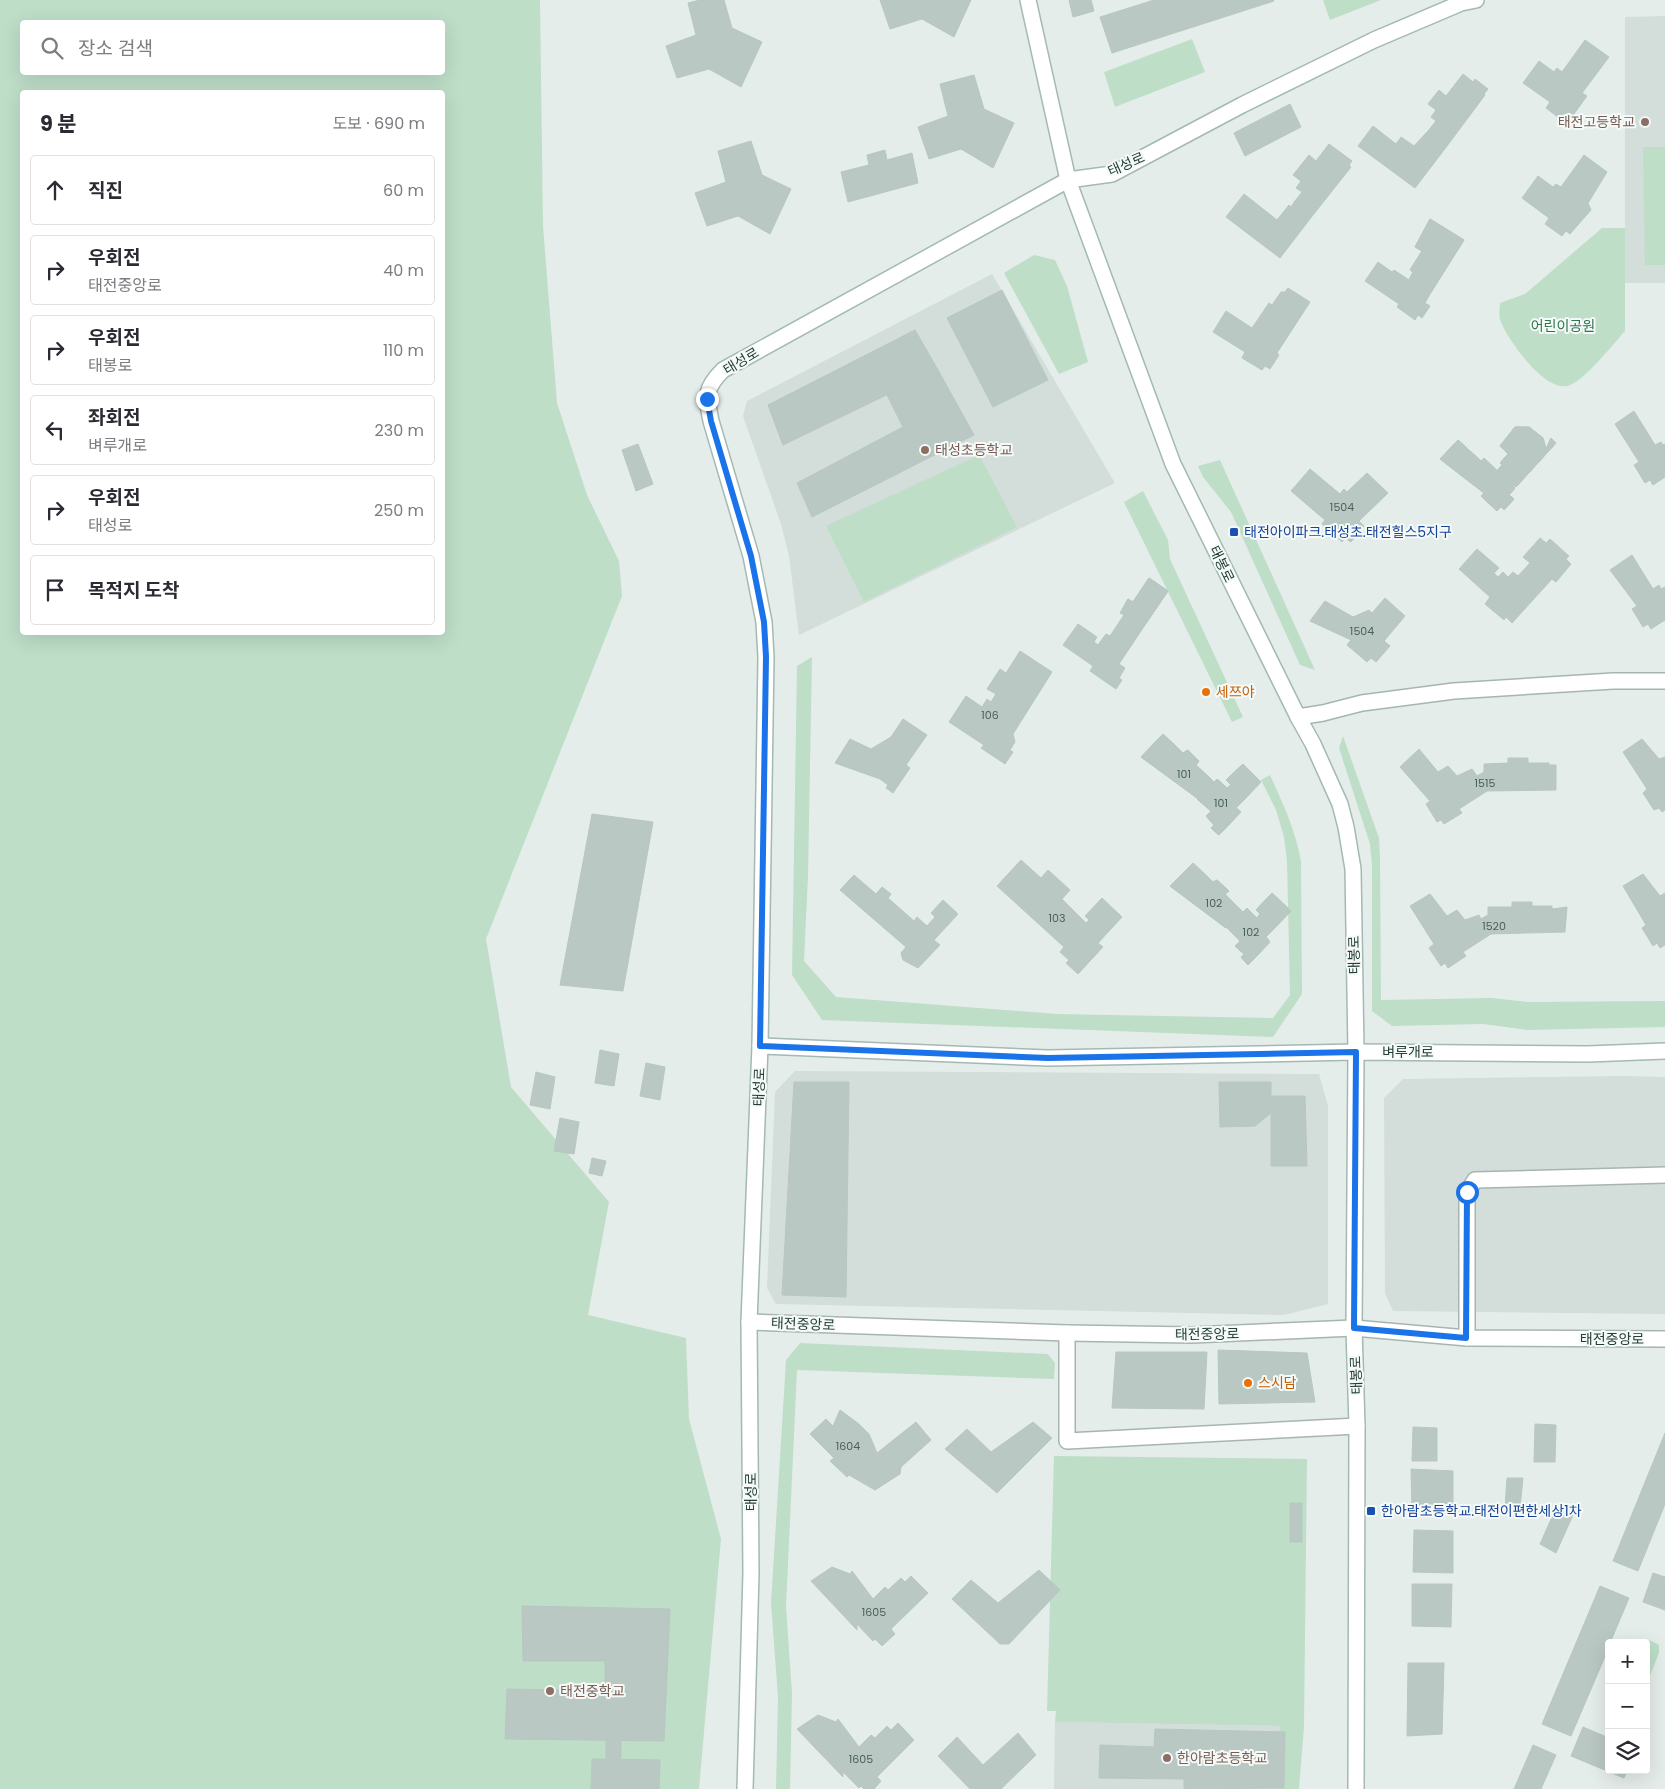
<!DOCTYPE html>
<html lang="ko">
<head>
<meta charset="utf-8">
<style>
	:root { --surface:#fff; --page:#f2f2f3; --text:#2b2b33; --muted:#7c7c81; --line:#e1e1e2 }
	body { margin:0; font-family:Poppins,"Noto Sans KR",sans-serif; background:var(--page); color:var(--text) }
	.controls { position:absolute; right:15px; bottom:15px; display:grid; overflow:hidden; border-radius:5px; box-shadow:0 5px 20px #0002 }
	.controls button { width:45px; height:45px; display:grid; place-items:center; padding:0; border:0; border-bottom:1px solid var(--line); background:var(--surface); color:var(--text); font:25px sans-serif }
	.stop { position:absolute; width:15px; height:15px; margin:-11px; border:4px solid #1a73e8; border-radius:50%; background:#fff }
	.stop.end { background:#1a73e8; border-color:#fff; box-shadow:0 1px 5px #0008 }
	.list { margin:0; padding:0; list-style:none }
	h2 { display:flex; justify-content:space-between; align-items:center; height:65px; margin:0; padding:0 20px; font-size:21px }
	h2 small { font-size:16px; font-weight:400; color:var(--muted) }
	.list li { display:grid; grid-template-columns:32px 1fr auto; gap:15px; align-items:center; box-sizing:border-box; height:70px; margin:0 10px 10px; padding:0 10px; border:1px solid var(--line); border-radius:5px }
	.list b { display:block; font-size:19px; white-space:nowrap }
	.list p { margin:0; font-size:16px; white-space:nowrap; color:var(--muted) }
	.list em { font-size:16px; font-style:normal; color:var(--muted) }
	.icon { flex:none; width:28px; height:28px; fill:none; stroke:currentColor; stroke-width:2; stroke-linecap:round; stroke-linejoin:round }
	.map { position:relative; flex:none; width:1665px; height:1789px; overflow:hidden }
	.search { position:absolute; background:var(--surface); box-shadow:0 5px 20px #0002; left:20px; top:20px; width:425px; height:55px; display:flex; align-items:center; gap:12px; box-sizing:border-box; padding:0 18px; border-radius:5px; color:var(--muted); font-size:19px }
	.panel { position:absolute; background:var(--surface); box-shadow:0 5px 20px #0002; left:20px; top:90px; width:425px; height:545px; border-radius:5px }
	.map>svg:first-child { display:block }
</style>
</head>
<body>
<div class="map">
<svg width="1665" height="1789" viewBox="0 0 1665 1789">
	<rect width="100%" height="100%" fill="#e5edea"/>
	<g fill="#d3ddd9">
		<polygon points="1665,16 1665,283 1625,283 1625,17"/>
		<polygon points="992,274 1115,483 799,635 789,556 781,524 743,416 747,401"/>
		<polygon points="795,1071 1319,1074 1328,1106 1328,1304 1284,1315 776,1304 767,1288 775,1092"/>
		<polygon points="1626,1076 1665,1077 1665,1314 1393,1311 1385,1293 1384,1098 1403,1079"/>
		<polygon points="1055,1722 1280,1726 1279,1789 1054,1789"/>
	</g>
	<g fill="#bedec8" fill-rule="evenodd">
		<path d="M0,0H540L543,226L557,403L587,495L619,561L622,596L486,939L511,1087L609,1202L588,1315L686,1338L689,1419L721,1539L699,1789H0ZM22,22H442V72H22ZM22,92H442V632H22Z"/>
		<polygon points="1323,0 1381,0 1330,20"/>
		<polygon points="1192,39 1205,72 1115,107 1104,72"/>
		<polygon points="1643,147 1665,147 1665,265 1645,265"/>
		<path d="M1602,228H1625V331C1613,344 1583,383 1567,386C1544,391 1508,340 1501,322C1498,316 1500,308 1500,303L1525,294Z"/>
		<polygon points="1034,255 1055,260 1067,286 1088,362 1059,374 1004,273"/>
		<polygon points="979,455 1017,527 864,602 826,526"/>
		<polygon points="1220,460 1315,670 1300,665 1231,512 1203,477 1198,466"/>
		<polygon points="1143,491 1168,540 1170,559 1243,717 1232,722 1124,502"/>
		<path d="M812,657L808,876L804,961L836,997L1057,1014L1273,1018L1290,995L1287,861L1284,837L1276,810L1261,780L1270,775C1283,804 1296,831 1301,862L1302,994L1273,1037L822,1020L792,975L797,666Z"/>
		<polygon points="1343,736 1379,838 1380,859 1381,1000 1492,998 1528,1002 1665,1001 1665,1027 1527,1030 1483,1024 1392,1026 1372,1011 1372,865 1370,844 1339,748"/>
		<polygon points="800,1343 1048,1354 1055,1363 1054,1379 797,1370 786,1607 792,1693 790,1789 776,1789 778,1697 771,1603 786,1360"/>
		<polygon points="1054,1456 1307,1459 1304,1727 1299,1789 1279,1789 1280,1726 1055,1722 1056,1711 1047,1711"/>
		<polygon points="1644,1640 1652,1641 1659,1645 1659,1653 1646,1686 1646,1643 1639,1643"/>
	</g>
	<g fill="#bac8c3" stroke="#b7c7c1">
		<polygon points="700,0 724,0 732,28 762,42 741,87 709,69 677,78 666,46 696,35 688,3"/>
		<polygon points="880,0 971,0 954,37 922,19 890,29"/>
		<polygon points="1069,0 1091,0 1094,11 1073,17"/>
		<polygon points="1154,0 1273,0 1274,1 1112,53 1100,17"/>
		<polygon points="1585,40 1609,57 1582,93 1587,96 1571,118 1567,115 1563,121 1546,108 1550,102 1523,83 1539,61 1554,72 1557,68 1562,72"/>
		<polygon points="1463,74 1473,82 1475,79 1488,89 1484,94 1485,95 1447,146 1428,131 1436,121 1431,117 1436,110 1428,104 1439,90 1446,96"/>
		<polygon points="974,75 984,109 1014,123 993,168 961,149 929,159 918,127 948,116 940,84"/>
		<polygon points="1290,104 1301,127 1245,156 1234,133"/>
		<polygon points="1373,126 1396,144 1401,137 1414,146 1428,131 1447,146 1415,188 1358,146"/>
		<polygon points="751,141 762,175 791,189 770,234 738,216 707,226 695,193 726,182 718,151"/>
		<polygon points="1329,144 1352,161 1349,165 1351,167 1313,215 1295,201 1302,192 1296,188 1301,181 1293,175 1309,155 1316,161"/>
		<polygon points="885,150 887,160 912,153 918,183 848,202 841,172 869,165 867,155"/>
		<polygon points="1584,155 1607,172 1588,203 1591,210 1570,234 1566,231 1562,236 1545,224 1549,218 1522,198 1538,176 1553,187 1556,184 1561,187"/>
		<polygon points="1244,194 1277,220 1289,205 1291,207 1295,201 1313,215 1280,258 1226,217"/>
		<polygon points="1430,219 1464,240 1430,294 1409,280 1413,272 1410,270 1422,251 1415,247"/>
		<polygon points="1430,219 1464,240 1430,294 1409,280 1413,272 1410,270 1422,251 1415,247"/>
		<polygon points="1378,262 1392,272 1394,270 1430,294 1425,303 1430,306 1422,318 1418,315 1415,320 1397,307 1399,304 1365,281"/>
		<polygon points="1288,288 1310,302 1277,353 1279,355 1270,369 1265,366 1262,370 1242,358 1245,352 1213,332 1226,311 1252,328 1269,303 1272,305 1281,292 1285,292"/>
		<polygon points="1002,290 1048,380 993,407 947,318"/>
		<polygon points="915,330 938,370 783,445 768,405"/>
		<polygon points="938,370 974,435 812,517 797,483 903,427 887,395"/>
		<polygon points="1634,411 1655,445 1661,442 1663,445 1665,444 1665,477 1653,485 1650,480 1645,483 1634,465 1639,462 1615,424"/>
		<polygon points="1515,427 1529,427 1543,438 1546,449 1551,438 1556,443 1516,487 1497,471 1502,465 1500,463 1508,454 1500,446"/>
		<polygon points="1515,427 1529,427 1543,438 1546,449 1551,438 1556,443 1516,487 1497,471 1502,465 1500,463 1508,454 1500,446"/>
		<polygon points="1458,440 1481,461 1484,458 1515,488 1509,495 1514,499 1504,510 1501,507 1497,511 1481,496 1484,493 1440,459"/>
		<polygon points="1458,440 1481,461 1484,458 1515,488 1509,495 1514,499 1504,510 1501,507 1497,511 1481,496 1484,493 1440,459"/>
		<polygon points="638,444 653,484 636,491 622,450"/>
		<polygon points="1310,469 1340,494 1344,489 1347,492 1367,473 1388,493 1359,521 1364,526 1351,542 1345,538 1342,542 1322,524 1325,520 1291,491"/>
		<polygon points="1540,538 1546,543 1550,539 1569,556 1566,559 1571,564 1556,582 1552,579 1512,623 1506,617 1504,620 1485,604 1490,597 1459,569 1477,549 1499,568 1494,573 1498,577 1503,572 1508,577 1513,572 1518,576 1530,563 1523,557"/>
		<polygon points="1632,555 1653,589 1659,585 1661,589 1665,587 1665,620 1651,629 1648,624 1643,627 1632,609 1637,606 1610,570"/>
		<polygon points="1149,578 1168,591 1147,622 1124,606 1128,599 1133,602"/>
		<polygon points="1149,578 1168,591 1147,622 1124,606 1128,599 1133,602"/>
		<polygon points="1385,598 1405,616 1384,641 1390,646 1376,662 1371,658 1367,662 1347,645 1351,640 1310,621 1325,601 1353,617 1369,610 1372,613"/>
		<polygon points="1124,606 1147,622 1119,664 1125,668 1119,678 1122,680 1116,689 1090,671 1093,666 1063,645 1078,624 1097,637 1094,642 1098,645 1106,634 1110,636 1124,615 1120,613"/>
		<polygon points="1020,651 1052,672 1013,734 1015,742 1010,750 1013,752 1005,764 981,748 984,745 949,722 966,696 982,707 987,699 991,702 996,694 987,689 1000,669 1006,673"/>
		<polygon points="903,719 927,735 906,765 910,768 893,793 886,788 888,785 880,779 835,763 850,739 871,749 891,737"/>
		<polygon points="1163,734 1183,753 1188,750 1199,761 1196,765 1214,782 1197,798 1141,757"/>
		<polygon points="1163,734 1183,753 1188,750 1199,761 1196,765 1214,782 1197,798 1141,757"/>
		<polygon points="1642,739 1659,759 1665,757 1665,810 1662,812 1659,808 1654,810 1643,793 1647,789 1623,752"/>
		<polygon points="1419,749 1438,772 1448,766 1457,776 1472,769 1477,776 1484,772 1484,764 1508,763 1508,758 1528,758 1528,763 1549,763 1549,765 1556,765 1556,790 1487,791 1459,809 1462,813 1444,824 1441,820 1437,822 1426,804 1430,801 1400,767"/>
		<polygon points="1243,764 1261,782 1236,808 1241,812 1219,835 1211,828 1214,825 1206,816 1211,811 1197,799 1217,779 1227,788 1231,785 1226,780"/>
		<polygon points="1243,764 1261,782 1236,808 1241,812 1219,835 1211,828 1214,825 1206,816 1211,811 1197,799 1217,779 1227,788 1231,785 1226,780"/>
		<polygon points="592,814 653,822 623,991 560,985"/>
		<polygon points="1021,860 1041,878 1048,870 1070,890 1062,899 1086,923 1089,920 1085,916 1102,898 1122,917 1098,943 1103,947 1078,974 1066,963 1069,960 1060,952 1064,947 997,886"/>
		<polygon points="1193,863 1213,882 1217,880 1229,891 1225,894 1243,912 1226,928 1170,886"/>
		<polygon points="1193,863 1213,882 1217,880 1229,891 1225,894 1243,912 1226,928 1170,886"/>
		<polygon points="1643,874 1660,896 1665,893 1665,945 1660,948 1657,943 1653,946 1642,928 1646,925 1623,886"/>
		<polygon points="854,875 876,894 882,887 891,894 888,898 914,921 917,917 927,926 935,917 931,913 943,900 958,914 934,940 940,945 918,968 903,960 901,953 906,947 840,890"/>
		<polygon points="1272,893 1291,911 1266,937 1270,942 1248,965 1241,957 1244,954 1235,946 1240,941 1227,928 1247,908 1257,918 1260,914 1256,910"/>
		<polygon points="1272,893 1291,911 1266,937 1270,942 1248,965 1241,957 1244,954 1235,946 1240,941 1227,928 1247,908 1257,918 1260,914 1256,910"/>
		<polygon points="1430,894 1447,916 1457,910 1465,920 1479,915 1481,919 1488,915 1488,907 1512,907 1512,902 1532,902 1532,906 1552,906 1552,909 1567,907 1565,932 1491,934 1463,952 1466,956 1448,968 1445,963 1441,966 1429,948 1434,944 1410,906"/>
		<polygon points="600,1050 619,1054 614,1086 595,1083"/>
		<polygon points="646,1063 665,1067 660,1100 640,1096"/>
		<polygon points="536,1072 555,1077 550,1109 530,1105"/>
		<polygon points="794,1082 849,1082 846,1297 782,1295"/>
		<polygon points="1219,1082 1271,1082 1271,1113 1255,1126 1220,1127"/>
		<polygon points="1271,1096 1305,1096 1307,1166 1271,1166"/>
		<polygon points="560,1118 579,1122 574,1154 554,1151"/>
		<polygon points="592,1158 606,1161 602,1176 589,1173"/>
		<polygon points="1218,1350 1307,1353 1315,1402 1219,1404"/>
		<polygon points="1116,1352 1207,1352 1204,1409 1112,1408"/>
		<polygon points="840,1410 859,1424 869,1434 877,1453 916,1422 931,1440 901,1467 900,1474 875,1490 849,1475 847,1477 830,1461 834,1458 810,1434 826,1419 833,1426"/>
		<polygon points="1033,1422 1052,1438 997,1493 945,1449 967,1429 991,1452"/>
		<polygon points="1535,1424 1556,1425 1555,1462 1534,1462"/>
		<polygon points="1413,1427 1437,1428 1437,1461 1412,1461"/>
		<polygon points="1665,1433 1665,1504 1638,1571 1613,1561"/>
		<polygon points="1411,1469 1453,1471 1453,1511 1412,1510"/>
		<polygon points="1507,1478 1523,1478 1520,1508 1505,1508"/>
		<rect x="1290" y="1503" width="12" height="39"/>
		<polygon points="1556,1508 1573,1515 1556,1553 1540,1544"/>
		<polygon points="1414,1530 1453,1531 1453,1573 1413,1572"/>
		<polygon points="832,1567 850,1574 852,1571 873,1599 885,1587 888,1590 901,1578 905,1582 911,1576 928,1593 891,1629 895,1634 882,1646 875,1639 873,1641 857,1624 857,1630 811,1581"/>
		<polygon points="1039,1570 1060,1590 1009,1644 1000,1644 952,1599 971,1580 998,1603"/>
		<polygon points="1653,1573 1665,1577 1665,1610 1643,1602"/>
		<polygon points="1412,1584 1452,1584 1451,1627 1412,1626"/>
		<polygon points="1600,1586 1629,1598 1610,1643 1609,1643 1609,1647 1571,1736 1542,1724"/>
		<polygon points="522,1606 670,1609 664,1741 505,1739 507,1689 605,1691 605,1661 523,1661"/>
		<polygon points="1408,1663 1444,1663 1442,1734 1407,1736"/>
		<polygon points="818,1715 836,1722 838,1719 859,1747 871,1735 875,1738 887,1726 891,1730 898,1723 914,1740 877,1777 881,1781 874,1789 864,1789 861,1786 859,1788 843,1772 843,1777 797,1729"/>
		<polygon points="1583,1727 1609,1738 1609,1770 1627,1770 1624,1778 1571,1756"/>
		<polygon points="1155,1729 1285,1732 1284,1788 1184,1789 1184,1779 1099,1778 1100,1745 1154,1747"/>
		<polygon points="1018,1733 1036,1755 1001,1789 970,1789 938,1756 957,1737 983,1765"/>
		<rect x="606" y="1740" width="15" height="19"/>
		<polygon points="1533,1745 1556,1755 1541,1789 1514,1789"/>
		<polygon points="592,1759 660,1760 659,1789 591,1789"/>
	</g>
	<g fill="none" stroke-linecap="round" stroke-linejoin="round">
		<defs>
			<g id="street">
				<polyline points="1298,717 1323,713 1362,703 1454,691 1613,681 1665,681"/>
				<polyline points="749,1322 1067,1333 1192,1335 1354,1328 1467,1338 1665,1339"/>
				<polyline points="1067,1333 1067,1441 1357,1426"/>
				<polyline points="1467,1338 1467,1193 1475,1180 1665,1175"/>
			</g>
			<g id="secondary">
				<polyline points="1028,0 1068,180 1173,464 1298,717 1313,744 1340,804 1346,827 1353,869 1356,1052 1354,1328 1357,1426 1356,1789"/>
				<polyline points="760,1046 1048,1058 1356,1052 1588,1054 1665,1051"/>
				<path d="M745,1789L751,1573L749,1322L760,1046L766,657L764,622L751,556L711,421C706,396 704,389 723,370L1068,180L1112,174L1242,105L1374,40L1461,3L1476,0"/>
			</g>
		</defs>
		<use href="#street" stroke="#a7b5b1" stroke-width="18"/>
		<use href="#secondary" stroke="#a3b9b2" stroke-width="18"/>
		<use href="#street" stroke="#fff" stroke-width="15"/>
		<use href="#secondary" stroke="#fff" stroke-width="15"/>
	</g>
	<g fill="none" stroke-linecap="round" stroke-linejoin="round">
		<polyline stroke="#1a73e8" stroke-width="6" points="707,399 711,421 751,556 764,622 766,657 760,1046 1048,1058 1356,1052 1354,1328 1466,1338 1467,1192"/>
	</g>
	<g fill="#8d6e63" stroke="#f5faf8" stroke-width="2">
		<circle cx="1645" cy="122" r="5"/>
		<circle cx="925" cy="450" r="5"/>
		<circle cx="550" cy="1691" r="5"/>
		<circle cx="1167" cy="1758" r="5"/>
	</g>
	<g fill="#1a4fb4" stroke="#f5faf8" stroke-width="2">
		<rect x="1229" y="527" width="10" height="10" rx="2.5"/>
		<rect x="1366" y="1506" width="10" height="10" rx="2.5"/>
	</g>
	<g fill="#e8710a" stroke="#f5faf8" stroke-width="2">
		<circle cx="1206" cy="692" r="5"/>
		<circle cx="1248" cy="1383" r="5"/>
	</g>
	<g text-anchor="middle" stroke-width="4" stroke-linejoin="round" paint-order="stroke">
		<g font-size="11" fill="#4a615c">
			<text x="1342" y="511">1504</text>
			<text x="1362" y="635">1504</text>
			<text x="990" y="719">106</text>
			<text x="1184" y="778">101</text>
			<text x="1485" y="787">1515</text>
			<text x="1221" y="807">101</text>
			<text x="1214" y="907">102</text>
			<text x="1057" y="922">103</text>
			<text x="1494" y="930">1520</text>
			<text x="1251" y="936">102</text>
			<text x="848" y="1450">1604</text>
			<text x="874" y="1616">1605</text>
			<text x="861" y="1763">1605</text>
		</g>
		<g font-size="14" fill="#785e54" stroke="#f5faf8" text-anchor="start">
			<text x="1635" y="127" text-anchor="end">태전고등학교</text>
			<text x="935" y="455">태성초등학교</text>
			<text x="560" y="1696">태전중학교</text>
			<text x="1177" y="1763">한아람초등학교</text>
		</g>
		<g font-size="14" fill="#243f39" stroke="#f5faf8">
			<text transform="translate(1126 164) rotate(-24)" y="5">태성로</text>
			<text transform="translate(741 361) rotate(-31)" y="5">태성로</text>
			<text transform="translate(1222 564) rotate(64)" y="5">태봉로</text>
			<text transform="translate(1354 955) rotate(-91)" y="5">태봉로</text>
			<text x="1408" y="1057">벼루개로</text>
			<text transform="translate(759 1087) rotate(-88)" y="5">태성로</text>
			<text transform="translate(803 1324) rotate(2)" y="5">태전중앙로</text>
			<text transform="translate(1207 1334) rotate(-1)" y="5">태전중앙로</text>
			<text x="1612" y="1344">태전중앙로</text>
			<text transform="translate(1356 1375) rotate(-92)" y="5">태봉로</text>
			<text transform="translate(751 1492) rotate(-90)" y="5">태성로</text>
		</g>
		<g font-size="14" fill="#2f754d" stroke="#f5faf8">
			<text x="1563" y="331">어린이공원</text>
		</g>
		<g font-size="14" fill="#164399" stroke="#f5faf8" text-anchor="start">
			<text x="1244" y="537">태전아이파크.태성초.태전힐스5지구</text>
			<text x="1381" y="1516">한아람초등학교.태전이편한세상1차</text>
		</g>
		<g font-size="14" fill="#c56008" stroke="#f5faf8" text-anchor="start">
			<text x="1216" y="697">세쯔야</text>
			<text x="1258" y="1388">스시담</text>
		</g>
	</g>
</svg>
<div class="controls">
<button>+</button>
<button>−</button>
<button><svg class="icon" aria-label="layers" viewBox="0 0 24 24"><path d="M12 4l9 5-9 5-9-5zM3 14l9 5 9-5"/></svg></button>
</div>
<div class="stop" style="left:1467px;top:1192px"></div>
<div class="stop end" style="left:707px;top:399px"></div>
<div class="search"><svg class="icon" aria-label="search" viewBox="0 0 24 24"><circle cx="10" cy="10" r="6"/><path d="M15 15l6 6"/></svg>장소 검색</div>
<section class="panel">
<h2>9 분<small>도보 · 690 m</small></h2>
<ul class="list">
<li><svg class="icon" aria-label="ahead" viewBox="0 0 24 24"><path d="M12 20V5M6 11l6-6 6 6"/></svg><div><b>직진</b></div><em>60 m</em></li>
<li><svg class="icon" aria-label="right" viewBox="0 0 24 24"><path d="M7 20v-9h11M14 6l5 5-5 5"/></svg><div><b>우회전</b><p>태전중앙로</p></div><em>40 m</em></li>
<li><svg class="icon" aria-label="right" viewBox="0 0 24 24"><path d="M7 20v-9h11M14 6l5 5-5 5"/></svg><div><b>우회전</b><p>태봉로</p></div><em>110 m</em></li>
<li><svg class="icon" aria-label="left" viewBox="0 0 24 24"><path d="M17 20v-9H6M10 6l-5 5 5 5"/></svg><div><b>좌회전</b><p>벼루개로</p></div><em>230 m</em></li>
<li><svg class="icon" aria-label="right" viewBox="0 0 24 24"><path d="M7 20v-9h11M14 6l5 5-5 5"/></svg><div><b>우회전</b><p>태성로</p></div><em>250 m</em></li>
<li><svg class="icon" aria-label="arrive" viewBox="0 0 24 24"><path d="M6 21V4h12l-3 4 3 4H6"/></svg><div><b>목적지 도착</b></div></li>
</ul>
</section>
</div>
</body>
</html>
